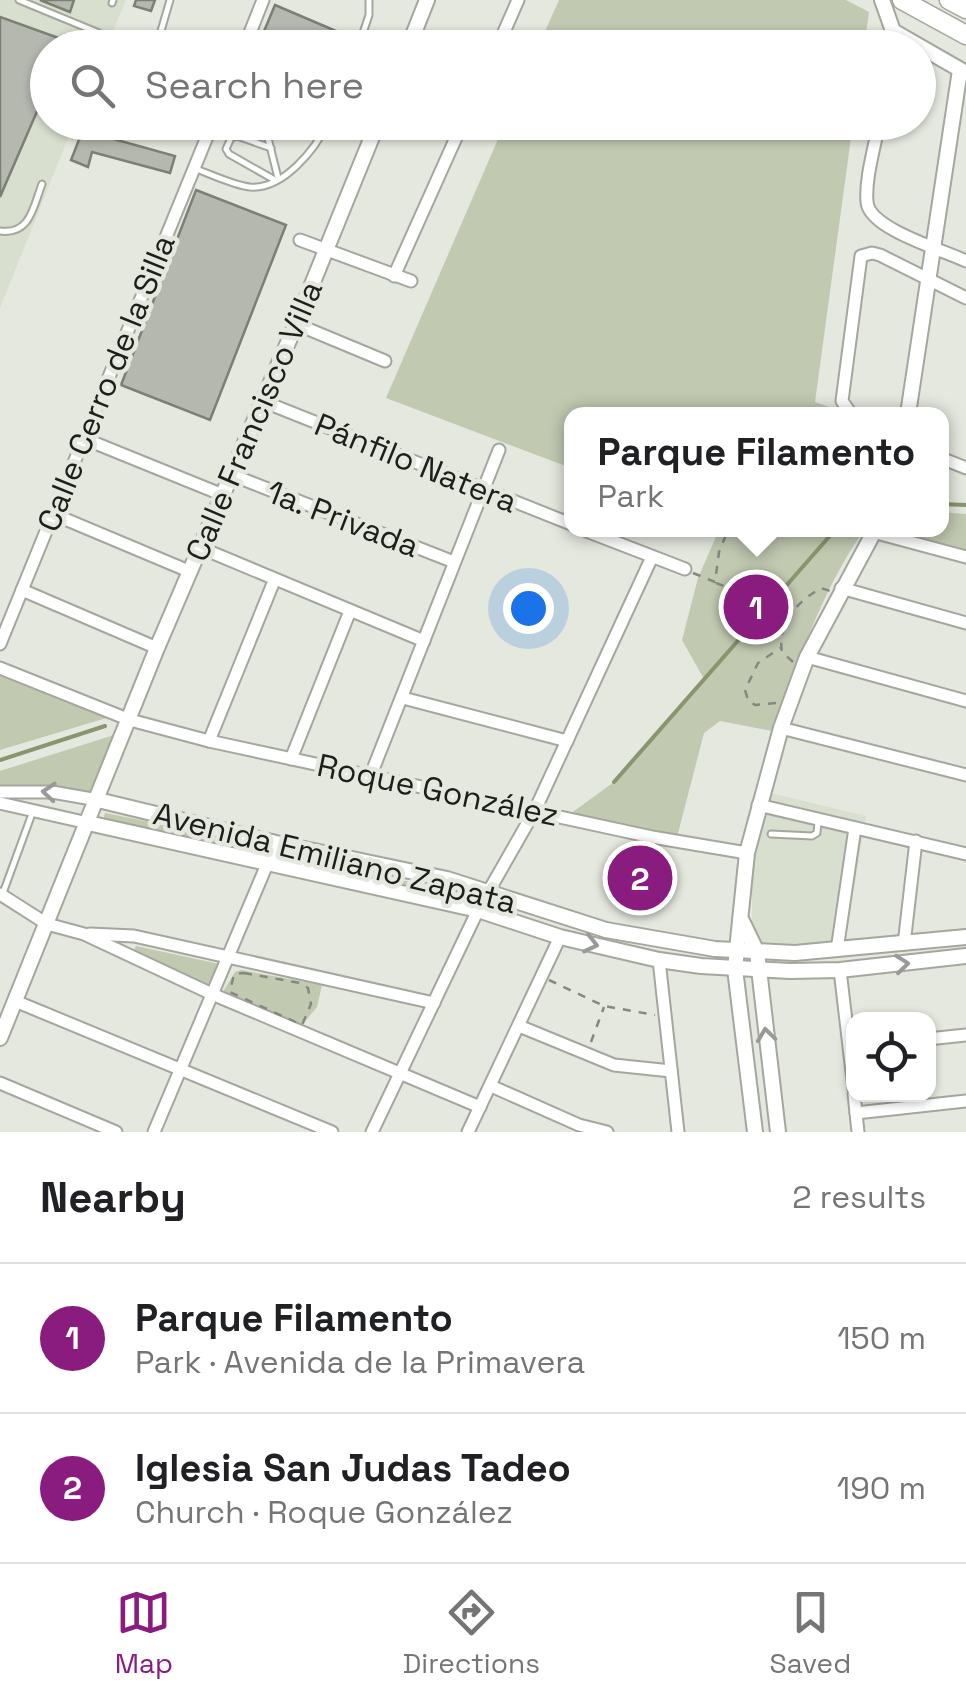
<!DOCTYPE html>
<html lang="en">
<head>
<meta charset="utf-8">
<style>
	:root { --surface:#fff; --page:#f6f6f6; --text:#202124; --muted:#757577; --line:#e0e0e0; --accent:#8a1b7f }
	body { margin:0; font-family:"Space Grotesk",sans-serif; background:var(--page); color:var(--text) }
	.controls { position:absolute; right:30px; bottom:30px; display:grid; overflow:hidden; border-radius:20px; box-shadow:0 2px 8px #0004 }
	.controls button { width:90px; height:90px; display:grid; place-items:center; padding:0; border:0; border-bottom:2px solid var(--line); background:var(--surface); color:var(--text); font:50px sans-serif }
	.you { position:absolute; left:528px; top:608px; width:35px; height:35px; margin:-25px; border:8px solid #fff; border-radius:50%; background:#1a73e8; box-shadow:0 0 0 15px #1a73e833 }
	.badge { display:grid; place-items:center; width:65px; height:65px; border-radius:50%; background:var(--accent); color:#fff; font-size:32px; font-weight:700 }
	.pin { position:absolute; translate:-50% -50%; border:5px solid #fff; box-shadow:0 2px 10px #0006 }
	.popup { position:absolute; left:564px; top:407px; width:385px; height:130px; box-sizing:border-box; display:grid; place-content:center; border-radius:20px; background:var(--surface); filter:drop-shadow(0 2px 8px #0005); font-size:32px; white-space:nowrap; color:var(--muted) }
	.popup b { font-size:38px; color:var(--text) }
	.popup::after { content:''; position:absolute; left:50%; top:100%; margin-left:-20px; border:20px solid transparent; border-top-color:var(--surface) }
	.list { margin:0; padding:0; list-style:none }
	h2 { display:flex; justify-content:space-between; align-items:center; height:130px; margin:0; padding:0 40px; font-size:42px }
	h2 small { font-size:32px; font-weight:400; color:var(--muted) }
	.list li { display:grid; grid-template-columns:65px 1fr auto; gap:30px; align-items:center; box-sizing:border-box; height:150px; padding:0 40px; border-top:2px solid var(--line) }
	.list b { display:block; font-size:38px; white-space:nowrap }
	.list p { margin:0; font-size:32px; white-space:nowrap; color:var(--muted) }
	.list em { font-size:32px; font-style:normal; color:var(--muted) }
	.icon { flex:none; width:55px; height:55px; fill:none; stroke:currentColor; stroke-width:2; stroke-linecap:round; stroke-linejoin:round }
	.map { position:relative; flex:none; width:966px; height:1132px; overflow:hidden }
	.search { position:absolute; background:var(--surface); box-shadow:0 2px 8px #0004; left:30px; right:30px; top:30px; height:110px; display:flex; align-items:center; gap:25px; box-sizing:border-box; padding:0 35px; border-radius:55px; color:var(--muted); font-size:38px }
	.sheet { height:430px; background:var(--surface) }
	nav { display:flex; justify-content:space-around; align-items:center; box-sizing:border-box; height:140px; border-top:2px solid var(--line); background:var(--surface); font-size:28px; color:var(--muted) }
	nav a { display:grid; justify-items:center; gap:5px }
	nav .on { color:var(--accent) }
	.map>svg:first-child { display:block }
</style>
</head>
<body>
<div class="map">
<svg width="966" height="1132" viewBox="0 0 966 1132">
	<rect width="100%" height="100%" fill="#e4e8de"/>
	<g fill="#d8dfce">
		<polygon points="0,0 126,0 106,47 48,48 48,122 74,123 0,308"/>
		<polygon points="766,792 866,816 845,943 779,945 752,942 752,857"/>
	</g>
	<g fill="#c1c9b1">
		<polygon points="559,0 846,0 869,12 864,47 538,47"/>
		<polygon points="505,123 853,123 815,402 850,414 571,414 571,468 386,398"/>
		<polygon points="941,512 966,514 966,557 875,530 941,530"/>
		<path d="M719,530H864C822,590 798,662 772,731L720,721L704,733L676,841L566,817L614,782L704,679L682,640L698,578Z"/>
		<polygon points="0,674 100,705 113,716 0,750"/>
		<polygon points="125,722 99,793 0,786 0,771 114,735"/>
		<polygon points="105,813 271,846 264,866 100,830"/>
		<polygon points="280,856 471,894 467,912 278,869"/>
		<polygon points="136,946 224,965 210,991 131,956"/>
		<polygon points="241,970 322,985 317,1007 302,1025 228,1000 224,990 235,972"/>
	</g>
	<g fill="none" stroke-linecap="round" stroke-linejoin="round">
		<g stroke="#88956e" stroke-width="4">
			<polyline points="941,504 966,505"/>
			<polyline points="0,760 105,726"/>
			<polyline points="614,782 835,530"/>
		</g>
	</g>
	<g fill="#b5b8af" stroke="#7c7f76" stroke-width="2.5">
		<polygon points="40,0 74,0 70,12"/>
		<polygon points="136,0 155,0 151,11 134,6"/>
		<polygon points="275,5 357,40 354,48 257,48"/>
		<polygon points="0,17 67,41 64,48 48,48 48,86 0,197"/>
		<polygon points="86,122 104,122 99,135 175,156 170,173 92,152 88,167 71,160"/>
		<polygon points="196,190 286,225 210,420 121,385"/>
	</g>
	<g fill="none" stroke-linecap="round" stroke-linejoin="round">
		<defs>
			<g id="service">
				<polyline points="19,0 99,33"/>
				<polyline points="112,3 113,0"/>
				<polyline points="156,48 170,0"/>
				<polyline points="358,48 369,15 369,0"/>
				<polyline points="176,122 206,133"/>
				<polyline points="264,122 278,178"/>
				<polyline points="271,148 237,136 231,138 226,149 229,154 273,179"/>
				<path d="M196,169C213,175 233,185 250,187C283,190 316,149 328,122"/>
				<path d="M0,231C30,235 33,208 42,184"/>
				<polyline points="771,834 812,836 817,833 818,822"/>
				<polyline points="3,893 33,811"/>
			</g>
			<g id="minor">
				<polyline points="244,48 263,0"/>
				<polyline points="497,48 518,0"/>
				<polyline points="891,48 893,31"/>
				<path d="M879,122C875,147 865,177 867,202C869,229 943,250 966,261"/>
				<polyline points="300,240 411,281"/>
				<polyline points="394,276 463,122"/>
				<polyline points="296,324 385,361"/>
				<polyline points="262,401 571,524"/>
				<polyline points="851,414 842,401 861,256 872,253 880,255 966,298"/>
				<polyline points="85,439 223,495"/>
				<polyline points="941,458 966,468"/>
				<polyline points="232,475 454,562"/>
				<polyline points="53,514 191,572"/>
				<polyline points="584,530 685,569"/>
				<polyline points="873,532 966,557"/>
				<polyline points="201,548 424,641"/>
				<polyline points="841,588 966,623"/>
				<polyline points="22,590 157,648"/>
				<polyline points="0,644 213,122"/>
				<polyline points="807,657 966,701"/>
				<polyline points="0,668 130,720 209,741 652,837 747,853"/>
				<polyline points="403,698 567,741"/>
				<polyline points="781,728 966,775"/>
				<polyline points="209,741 274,581"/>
				<polyline points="291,759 350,611"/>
				<polyline points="370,777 499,450"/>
				<polyline points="0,792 52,792 98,800"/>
				<polyline points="0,803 88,823"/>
				<polyline points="758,805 966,854"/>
				<polyline points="0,894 47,924 84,934 212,994 480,1107"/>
				<polyline points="90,934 134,936 434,1003"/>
				<polyline points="904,944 916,841"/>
				<polyline points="837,950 855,828"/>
				<polyline points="659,960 678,1132"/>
				<polyline points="840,970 854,1089"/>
				<polyline points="15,1001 332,1132"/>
				<polyline points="519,1026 614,1065 671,1071"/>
				<polyline points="928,1039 966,1035"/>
				<polyline points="0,1083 116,1132"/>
				<polyline points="491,1086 579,1125 607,1132"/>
				<polyline points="854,1094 858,1132"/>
				<polyline points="856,1113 966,1101"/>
				<polyline points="154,1132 276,843"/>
				<polyline points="372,1132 478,910 535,810 652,557"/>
				<polyline points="468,1132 560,937"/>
			</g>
			<g id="tertiary">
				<polyline points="882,0 893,31 966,73"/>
				<polyline points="408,48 427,0"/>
				<polyline points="908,414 960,70"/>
				<polyline points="98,800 276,843 447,879 606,930 715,949 795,953 966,937"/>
				<polyline points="88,823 478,910 560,937 659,960 701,966 790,971 840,970 966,956"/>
				<polyline points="742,921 757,952 778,1132"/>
				<polyline points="0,1038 157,648 296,324 378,122"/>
				<polyline points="755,1132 735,969 747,853 781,728 807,657 875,530"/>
			</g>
			<g id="primary">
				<polyline points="902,0 966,35"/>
				<polyline points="949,0 966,9"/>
			</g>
		</defs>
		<use href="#service" stroke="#a3a79d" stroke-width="9"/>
		<use href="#minor" stroke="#a3a79d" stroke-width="15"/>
		<use href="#tertiary" stroke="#a3a79d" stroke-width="18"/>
		<use href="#primary" stroke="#a3a79d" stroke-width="21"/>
		<g stroke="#858881" stroke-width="2.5" stroke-dasharray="8 8" stroke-linecap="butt">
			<polyline points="693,573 715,582 719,552 728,530"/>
			<polyline points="716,583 764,601 783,618"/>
			<path d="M793,662L782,652C777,623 797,602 821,588L830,591"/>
			<polyline points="776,703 755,705 748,700 745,690 758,663 780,648"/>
			<polygon points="244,973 300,983 308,988 311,1004 302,1025 230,992 234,974"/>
			<polyline points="549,980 604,1006 655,1015"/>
			<polyline points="591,1042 604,1007"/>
		</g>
		<use href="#service" stroke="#fff" stroke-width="5"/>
		<use href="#minor" stroke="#fff" stroke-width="11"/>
		<use href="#tertiary" stroke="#fff" stroke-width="14"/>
		<use href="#primary" stroke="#fff" stroke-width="18"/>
	</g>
	<defs><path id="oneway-chevron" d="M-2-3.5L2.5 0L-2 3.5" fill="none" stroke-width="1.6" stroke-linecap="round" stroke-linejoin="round" transform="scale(2.5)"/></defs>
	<g stroke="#999a98">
		<use href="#oneway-chevron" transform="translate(49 792) rotate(-175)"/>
		<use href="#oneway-chevron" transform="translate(591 944) rotate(13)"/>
		<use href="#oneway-chevron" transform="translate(902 964) rotate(-6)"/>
		<use href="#oneway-chevron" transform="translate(766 1035) rotate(-97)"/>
	</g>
	<g text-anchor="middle" stroke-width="9" stroke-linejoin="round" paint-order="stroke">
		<g font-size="32" fill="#1d1e1b" stroke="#e4e8de">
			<text transform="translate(106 383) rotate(-68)" y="11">Calle Cerro de la Silla</text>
			<text transform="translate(254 421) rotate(-67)" y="11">Calle Francisco Villa</text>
			<text transform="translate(416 463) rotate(22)" y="11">Pánfilo Natera</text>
			<text transform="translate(343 519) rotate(21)" y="11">1a. Privada</text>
			<text transform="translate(438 790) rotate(12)" y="11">Roque González</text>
			<text transform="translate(335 858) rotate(14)" y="11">Avenida Emiliano Zapata</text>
		</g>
	</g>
</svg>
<div class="controls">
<button><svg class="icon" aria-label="locate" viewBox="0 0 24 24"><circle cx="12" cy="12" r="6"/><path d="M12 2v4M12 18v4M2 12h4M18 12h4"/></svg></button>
</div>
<div class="you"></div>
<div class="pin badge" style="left:756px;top:607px">1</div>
<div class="popup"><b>Parque Filamento</b>Park</div>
<div class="pin badge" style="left:640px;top:878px">2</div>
<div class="search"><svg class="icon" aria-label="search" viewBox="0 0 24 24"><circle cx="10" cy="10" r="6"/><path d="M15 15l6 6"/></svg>Search here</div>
</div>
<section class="sheet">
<h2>Nearby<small>2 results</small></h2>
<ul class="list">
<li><span class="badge">1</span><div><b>Parque Filamento</b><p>Park · Avenida de la Primavera</p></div><em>150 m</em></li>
<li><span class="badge">2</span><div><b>Iglesia San Judas Tadeo</b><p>Church · Roque González</p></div><em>190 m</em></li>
</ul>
</section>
<nav>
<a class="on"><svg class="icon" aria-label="map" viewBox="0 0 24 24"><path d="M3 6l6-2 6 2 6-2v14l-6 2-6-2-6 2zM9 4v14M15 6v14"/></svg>Map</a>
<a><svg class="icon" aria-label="directions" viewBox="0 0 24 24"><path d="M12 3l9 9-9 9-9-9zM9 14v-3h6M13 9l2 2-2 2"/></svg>Directions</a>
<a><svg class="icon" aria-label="saved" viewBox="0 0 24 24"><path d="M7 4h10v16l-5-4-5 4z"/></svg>Saved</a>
</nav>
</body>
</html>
